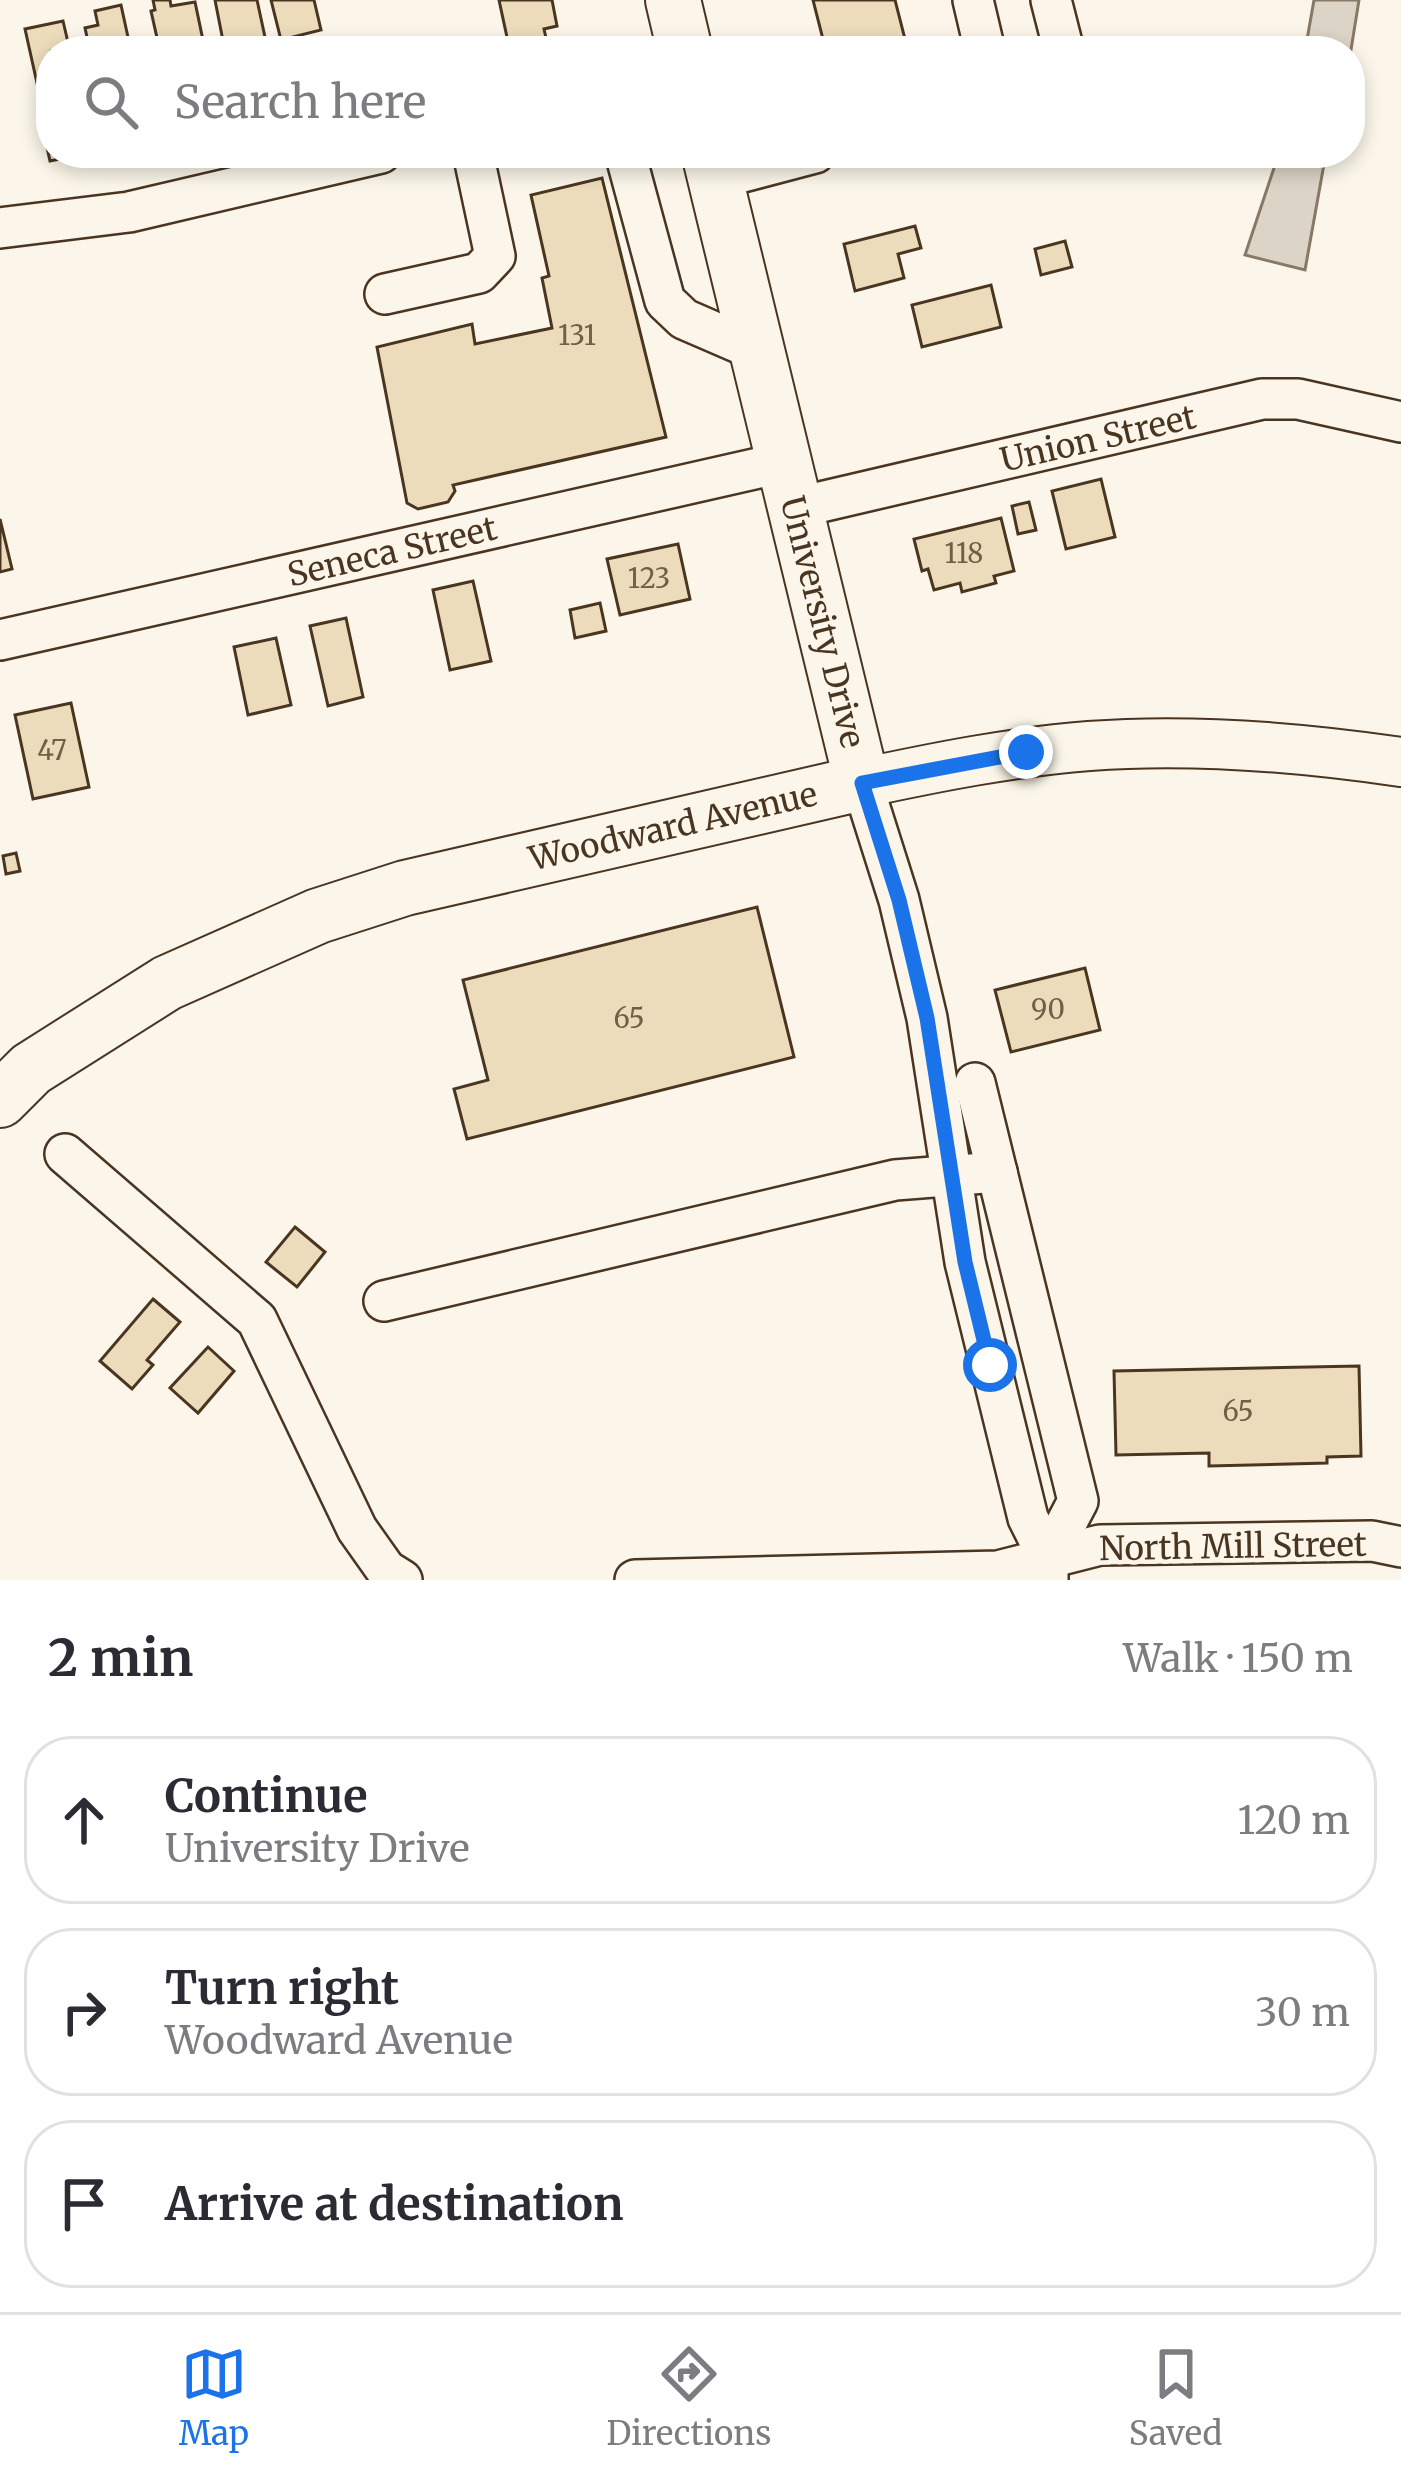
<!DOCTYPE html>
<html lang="en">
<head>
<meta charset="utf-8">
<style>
	:root { --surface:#fff; --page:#f7f7f7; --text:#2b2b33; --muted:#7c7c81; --line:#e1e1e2; --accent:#1a73e8 }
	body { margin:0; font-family:Merriweather,serif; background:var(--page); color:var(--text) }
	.stop { position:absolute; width:36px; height:36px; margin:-27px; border:9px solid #1a73e8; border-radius:50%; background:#fff }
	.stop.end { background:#1a73e8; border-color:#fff; box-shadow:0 3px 12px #0008 }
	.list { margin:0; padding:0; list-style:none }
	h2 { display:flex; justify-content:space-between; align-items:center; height:156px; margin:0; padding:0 48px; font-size:51px }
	h2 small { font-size:39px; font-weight:400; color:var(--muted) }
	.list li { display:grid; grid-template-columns:78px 1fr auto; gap:36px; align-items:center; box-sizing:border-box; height:168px; margin:0 24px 24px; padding:0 24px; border:3px solid var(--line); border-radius:48px }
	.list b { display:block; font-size:45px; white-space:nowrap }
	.list p { margin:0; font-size:39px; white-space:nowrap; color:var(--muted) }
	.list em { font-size:39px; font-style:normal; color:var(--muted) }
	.icon { flex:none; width:66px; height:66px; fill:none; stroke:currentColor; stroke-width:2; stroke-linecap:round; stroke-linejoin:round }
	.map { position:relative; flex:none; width:1401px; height:1580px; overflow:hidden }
	.search { position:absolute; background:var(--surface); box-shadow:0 6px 18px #0003; left:36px; right:36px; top:36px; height:132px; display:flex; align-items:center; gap:30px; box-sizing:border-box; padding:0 42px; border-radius:48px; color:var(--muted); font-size:45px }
	.sheet { height:732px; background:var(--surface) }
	nav { display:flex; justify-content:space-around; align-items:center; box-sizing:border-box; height:168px; border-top:3px solid var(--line); background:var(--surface); font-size:33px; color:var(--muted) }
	nav a { display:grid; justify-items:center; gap:6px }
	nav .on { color:var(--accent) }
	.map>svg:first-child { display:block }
</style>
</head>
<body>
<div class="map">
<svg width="1401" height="1580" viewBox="0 0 1401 1580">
	<rect width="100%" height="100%" fill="#fbf6e9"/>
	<g fill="#dcd4c6" stroke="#887966" stroke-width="3">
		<polygon points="1314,0 1359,0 1350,56 1350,51 1305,51"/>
		<polygon points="1279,153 1326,153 1305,270 1245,255"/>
	</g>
	<g fill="#ecdcbc" stroke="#4a3520" stroke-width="3">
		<polygon points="153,0 170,0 171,6 195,2 204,45 160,51 151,11 155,10"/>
		<polygon points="215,0 257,0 268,51 225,51"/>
		<polygon points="271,0 314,0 321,30 281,40"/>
		<polygon points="499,0 552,0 557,26 544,29 548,47 510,51"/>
		<polygon points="813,0 895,0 908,51 826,51"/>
		<polygon points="121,5 131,51 90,51 85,28 98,25 95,11"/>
		<polygon points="63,21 70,51 51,51 51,81 37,83 25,29"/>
		<polygon points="51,133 51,153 69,153 70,157 50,161 44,134"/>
		<polygon points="602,178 666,437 453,485 455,491 448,502 418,509 407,503 377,347 472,324 475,344 552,328 542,278 549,276 531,195"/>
		<polygon points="915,226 921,248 898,254 904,278 855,291 844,244"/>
		<polygon points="1065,241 1072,267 1041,275 1035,249"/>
		<polygon points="991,285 1001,327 922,347 912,305"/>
		<polygon points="1101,479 1115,537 1066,549 1052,491"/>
		<polygon points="1029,502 1036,530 1018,534 1012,506"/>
		<polygon points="1001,518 1014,571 994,576 996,583 962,592 960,583 934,590 928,569 922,571 914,539"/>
		<polygon points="0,519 12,569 0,572"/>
		<polygon points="678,544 690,599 620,615 607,559"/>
		<polygon points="473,581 491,661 450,670 433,590"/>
		<polygon points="600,603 606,631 575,638 570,610"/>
		<polygon points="346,618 363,697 328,706 310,626"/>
		<polygon points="276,638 291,705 248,715 234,647"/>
		<polygon points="71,703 89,787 33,799 15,715"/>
		<polygon points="16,853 20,871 6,874 3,856"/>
		<polygon points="757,907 794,1057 467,1139 454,1089 488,1080 463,980"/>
		<polygon points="1085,968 1100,1030 1011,1052 995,990"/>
		<polygon points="295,1227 325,1252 297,1287 266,1262"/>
		<polygon points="153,1299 180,1322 147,1360 153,1365 132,1389 100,1361"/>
		<polygon points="208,1347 234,1371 198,1413 170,1388"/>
		<polygon points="1359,1366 1361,1456 1327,1457 1327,1463 1209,1466 1209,1453 1116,1455 1114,1371"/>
	</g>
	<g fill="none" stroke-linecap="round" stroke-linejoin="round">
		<defs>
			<g id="minor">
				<polyline points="973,0 985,51"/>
				<polyline points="1051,0 1064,51"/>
				<polyline points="625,153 665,301 684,319 758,351"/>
				<polyline points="716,179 815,153"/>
				<polyline points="0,228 129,212 381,153"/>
				<polyline points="385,294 479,273 495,256 473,153"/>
				<polyline points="795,508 1262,399 1298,399 1401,422"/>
				<polyline points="0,640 785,462"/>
				<polyline points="862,783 899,900 927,1018 965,1262 1028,1518 1048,1558 1048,1580"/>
				<polyline points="975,1083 1078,1501 1048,1558"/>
				<polyline points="65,1154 257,1320 357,1529 386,1570 402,1580"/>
				<polyline points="384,1301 895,1180 997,1172"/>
				<polyline points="635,1580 998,1571 1100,1545 1372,1541 1401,1547"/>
			</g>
			<path id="major" d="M862,783C937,767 1012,752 1089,746C1193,738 1298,747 1401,762"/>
			<g id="highway">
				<polyline points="673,0 685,51"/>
				<polyline points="0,1100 31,1069 167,983 318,916 405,888 862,783 709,153"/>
			</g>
		</defs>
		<use href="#minor" stroke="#4a3520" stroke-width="44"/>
		<use href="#major" stroke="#4a3520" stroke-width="52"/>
		<use href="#highway" stroke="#4a3520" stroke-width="58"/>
		<use href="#minor" stroke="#fbf6e9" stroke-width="39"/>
		<use href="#major" stroke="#fbf6e9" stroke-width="48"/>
		<use href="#highway" stroke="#fbf6e9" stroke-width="54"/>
	</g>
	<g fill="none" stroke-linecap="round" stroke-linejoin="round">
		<polyline stroke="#1a73e8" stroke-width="15" points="990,1365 965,1262 927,1018 899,900 862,783 1026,752"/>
	</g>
	<g text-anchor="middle" stroke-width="9" stroke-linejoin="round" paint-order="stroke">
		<g font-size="27" fill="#725f47">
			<text x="577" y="345">131</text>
			<text x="964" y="563">118</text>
			<text x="649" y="588">123</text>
			<text x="52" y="760">47</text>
			<text x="1048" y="1019">90</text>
			<text x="629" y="1028">65</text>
			<text x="1238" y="1421">65</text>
		</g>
		<g font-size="33" fill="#4a3520" stroke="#fbf6e9">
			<text transform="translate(1098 438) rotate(-13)" y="12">Union Street</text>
			<text transform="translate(392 551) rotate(-13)" y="12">Seneca Street</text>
			<text transform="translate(823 622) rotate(76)" y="12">University Drive</text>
			<text transform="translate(673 826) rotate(-13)" y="12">Woodward Avenue</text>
			<text transform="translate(1233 1546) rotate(-1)" y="12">North Mill Street</text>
		</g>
	</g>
</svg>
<div class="stop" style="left:990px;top:1365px"></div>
<div class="stop end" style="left:1026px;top:752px"></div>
<div class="search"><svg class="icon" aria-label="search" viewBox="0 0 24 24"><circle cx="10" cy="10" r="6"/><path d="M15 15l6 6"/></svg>Search here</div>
</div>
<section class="sheet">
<h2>2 min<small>Walk · 150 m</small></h2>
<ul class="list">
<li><svg class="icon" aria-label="ahead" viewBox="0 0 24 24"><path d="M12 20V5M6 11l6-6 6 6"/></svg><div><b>Continue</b><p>University Drive</p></div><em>120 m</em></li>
<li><svg class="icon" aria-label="right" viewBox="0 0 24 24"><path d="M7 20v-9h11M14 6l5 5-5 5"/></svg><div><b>Turn right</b><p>Woodward Avenue</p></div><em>30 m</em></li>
<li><svg class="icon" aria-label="arrive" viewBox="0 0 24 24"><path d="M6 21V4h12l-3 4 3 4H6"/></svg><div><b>Arrive at destination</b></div></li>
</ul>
</section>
<nav>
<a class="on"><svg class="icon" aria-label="map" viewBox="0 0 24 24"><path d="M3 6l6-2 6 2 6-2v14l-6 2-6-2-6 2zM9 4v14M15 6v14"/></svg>Map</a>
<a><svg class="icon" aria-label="directions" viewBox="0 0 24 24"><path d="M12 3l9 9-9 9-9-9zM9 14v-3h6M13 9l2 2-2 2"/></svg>Directions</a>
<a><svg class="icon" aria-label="saved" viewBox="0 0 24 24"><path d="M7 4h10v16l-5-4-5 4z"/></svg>Saved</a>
</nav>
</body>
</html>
